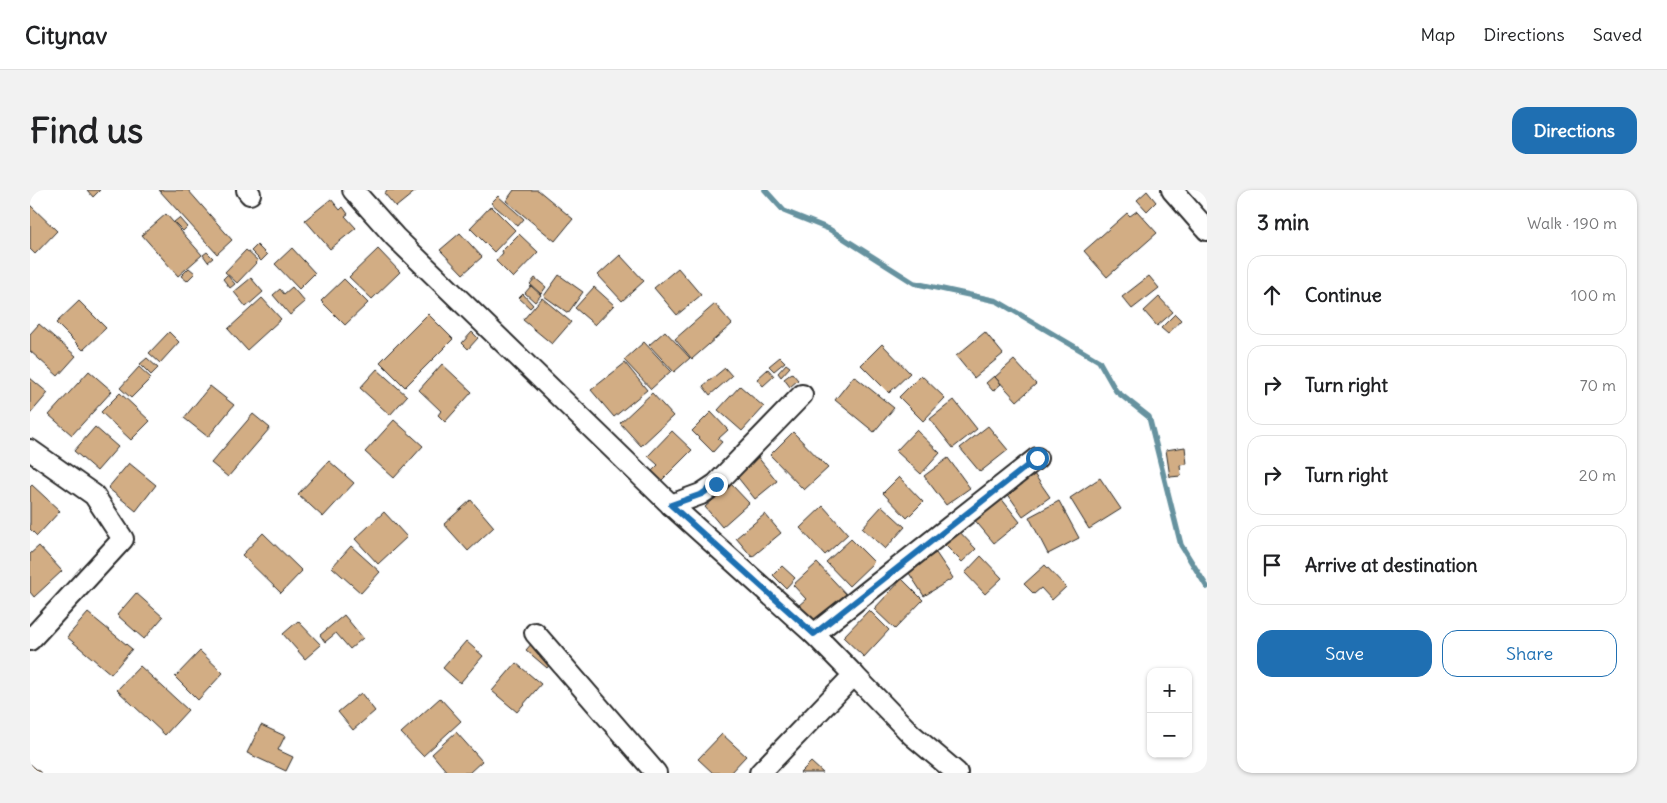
<!DOCTYPE html>
<html lang="en">
<head>
<meta charset="utf-8">
<style>
	:root { --surface:#fff; --page:#f2f2f2; --text:#202124; --muted:#757577; --line:#e0e0e0; --accent:#1f6fb2 }
	body { margin:0; font-family:Delius,sans-serif; background:var(--page); color:var(--text) }
	.controls { position:absolute; right:15px; bottom:15px; display:grid; overflow:hidden; border-radius:10px; box-shadow:0 1px 4px #0004 }
	.controls button { width:45px; height:45px; display:grid; place-items:center; padding:0; border:0; border-bottom:1px solid var(--line); background:var(--surface); color:var(--text); font:25px sans-serif }
	.stop { position:absolute; width:15px; height:15px; margin:-11px; border:4px solid #1f6fb2; border-radius:50%; background:#fff }
	.stop.end { background:#1f6fb2; border-color:#fff; box-shadow:0 1px 5px #0008 }
	.list { margin:0; padding:0; list-style:none }
	h2 { display:flex; justify-content:space-between; align-items:center; height:65px; margin:0; padding:0 20px; font-size:21px }
	h2 small { font-size:16px; font-weight:400; color:var(--muted) }
	.list li { display:grid; grid-template-columns:32px 1fr auto; gap:15px; align-items:center; box-sizing:border-box; height:80px; margin:0 10px 10px; padding:0 10px; border:1px solid var(--line); border-radius:15px }
	.list b { display:block; font-size:19px; white-space:nowrap }
	.list em { font-size:16px; font-style:normal; color:var(--muted) }
	.actions { display:flex; gap:10px; padding:15px 20px }
	.actions a { flex:1; padding:11px 0; border:1px solid var(--accent); border-radius:15px; text-align:center; font-size:18px; color:var(--accent) }
	.actions .main { background:var(--accent); color:#fff }
	.icon { flex:none; width:28px; height:28px; fill:none; stroke:currentColor; stroke-width:2; stroke-linecap:round; stroke-linejoin:round }
	.map { position:relative; flex:none; width:1177px; height:583px; overflow:hidden; border-radius:15px }
	header { display:flex; align-items:center; gap:30px; box-sizing:border-box; height:70px; padding:0 25px; background:var(--surface); border-bottom:1px solid var(--line) }
	header strong { font-size:24px }
	nav { display:flex; gap:28px; margin-inline-start:auto; font-size:18px }
	.intro { display:flex; align-items:center; justify-content:space-between; box-sizing:border-box; height:120px; padding:0 30px }
	h1 { margin:0; font-size:35px }
	.button { padding:12px 22px; border-radius:15px; background:var(--accent); color:#fff; font-size:18px; font-weight:700 }
	main { display:flex; gap:30px; padding:0 30px }
	aside { flex:1; background:var(--surface); border-radius:15px; box-shadow:0 1px 4px #0004 }
	.map>svg:first-child { display:block }
</style>
</head>
<body>
<header>
<strong>Citynav</strong>
<nav><a>Map</a><a>Directions</a><a>Saved</a></nav>
</header>
<div class="intro"><h1>Find us</h1><a class="button">Directions</a></div>
<main>
<div class="map">
<svg width="1177" height="583" viewBox="0 0 1177 583">
	<rect width="100%" height="100%" fill="#fff"/>
	<filter id="ink" filterUnits="userSpaceOnUse"><feTurbulence type="fractalNoise" baseFrequency=".02" numOctaves="2"/><feDisplacementMap in="SourceGraphic" scale="10" xChannelSelector="R" yChannelSelector="G"/><feConvolveMatrix kernelMatrix="1 2 1 2 8 2 1 2 1" color-interpolation-filters="sRGB"/></filter>
	<g filter="url(#ink)">
		<g fill="none" stroke-linecap="round" stroke-linejoin="round">
			<polyline stroke="#66929f" stroke-width="5.5" points="735,0 754,21 799,39 884,93 967,111 1069,171 1086,201 1119,227 1151,355 1177,397"/>
		</g>
		<g fill="#d2ad84" stroke="#2b2b2b">
			<polygon points="57,0 70,0 63,7"/>
			<polygon points="129,0 158,0 202,50 187,64"/>
			<polygon points="358,0 387,0 366,17 354,3"/>
			<polygon points="484,0 508,0 543,29 525,51 476,11"/>
			<polygon points="1117,1 1126,12 1117,21 1107,10"/>
			<polygon points="468,6 494,29 488,36 461,13"/>
			<polygon points="301,9 310,20 313,17 318,24 315,26 326,38 300,59 275,30"/>
			<polygon points="0,15 27,41 5,64 0,59"/>
			<polygon points="461,16 485,40 464,62 440,38"/>
			<polygon points="1107,21 1127,43 1077,87 1054,61 1097,23 1100,26"/>
			<polygon points="136,24 172,65 148,86 112,45"/>
			<polygon points="149,28 157,37 153,41 144,32"/>
			<polygon points="430,43 452,67 433,84 410,60"/>
			<polygon points="489,44 508,62 483,88 466,71 473,63 472,61"/>
			<polygon points="227,55 237,65 231,71 221,61"/>
			<polygon points="262,58 285,83 269,99 245,74"/>
			<polygon points="348,59 370,82 342,109 319,87"/>
			<polygon points="216,60 228,71 207,93 195,82"/>
			<polygon points="177,62 183,68 178,72 173,65"/>
			<polygon points="590,65 614,91 592,111 568,85"/>
			<polygon points="159,78 165,83 157,91 151,86"/>
			<polygon points="648,78 671,105 647,125 624,98"/>
			<polygon points="197,85 205,94 200,98 193,89"/>
			<polygon points="529,85 553,102 538,123 514,106"/>
			<polygon points="1119,86 1129,98 1102,119 1092,107"/>
			<polygon points="221,88 233,102 216,117 204,102"/>
			<polygon points="505,88 516,97 511,104 500,94"/>
			<polygon points="314,89 338,113 315,135 291,111"/>
			<polygon points="501,96 511,105 505,112 495,103"/>
			<polygon points="262,97 275,112 260,125 243,105 250,99 254,104"/>
			<polygon points="564,97 584,115 565,135 545,118"/>
			<polygon points="493,104 503,115 500,118 489,108"/>
			<polygon points="1129,107 1143,122 1127,136 1114,121"/>
			<polygon points="232,108 251,129 217,160 198,139"/>
			<polygon points="512,108 541,132 522,154 493,130"/>
			<polygon points="49,111 76,138 53,160 26,133"/>
			<polygon points="685,114 702,134 662,169 645,149"/>
			<polygon points="398,124 423,149 375,197 350,172"/>
			<polygon points="1145,124 1151,130 1138,144 1131,138"/>
			<polygon points="9,134 46,166 28,186 0,161 0,144"/>
			<polygon points="635,141 660,168 644,182 619,155"/>
			<polygon points="139,142 149,152 130,173 119,163"/>
			<polygon points="442,142 448,148 438,159 432,153"/>
			<polygon points="955,142 973,164 944,188 926,166"/>
			<polygon points="614,152 641,181 621,199 594,170"/>
			<polygon points="852,154 880,183 859,203 831,175"/>
			<polygon points="750,167 755,172 744,181 739,176"/>
			<polygon points="117,168 128,178 121,185 110,174"/>
			<polygon points="984,170 1006,194 987,211 965,187"/>
			<polygon points="595,173 617,200 584,227 561,200"/>
			<polygon points="412,174 442,202 415,232 408,225 411,221 389,200"/>
			<polygon points="756,174 760,177 751,187 748,183"/>
			<polygon points="109,177 121,188 101,208 90,198"/>
			<polygon points="695,178 702,186 680,205 673,196"/>
			<polygon points="347,179 377,206 360,225 330,198"/>
			<polygon points="738,179 744,186 733,196 727,189"/>
			<polygon points="59,181 82,201 42,245 19,225"/>
			<polygon points="762,183 768,190 760,197 754,189"/>
			<polygon points="891,185 915,208 893,231 869,207"/>
			<polygon points="824,186 864,218 844,242 805,210"/>
			<polygon points="964,186 971,194 963,201 956,193"/>
			<polygon points="0,188 18,203 0,224"/>
			<polygon points="180,196 204,215 178,247 154,228"/>
			<polygon points="710,196 734,217 712,241 688,220"/>
			<polygon points="90,203 120,231 101,250 71,222"/>
			<polygon points="622,203 643,226 611,256 590,233"/>
			<polygon points="924,210 947,239 923,258 900,229"/>
			<polygon points="681,222 698,240 688,249 692,252 683,262 662,241"/>
			<polygon points="223,224 240,238 198,287 181,273"/>
			<polygon points="364,230 393,256 364,288 335,262"/>
			<polygon points="958,236 978,260 950,282 930,258"/>
			<polygon points="65,237 88,257 67,281 44,261"/>
			<polygon points="886,240 910,263 891,284 866,261"/>
			<polygon points="642,241 662,260 630,292 620,283 628,275 618,266"/>
			<polygon points="763,242 798,278 774,300 740,265"/>
			<polygon points="1155,257 1157,274 1150,275 1151,286 1140,287 1136,260"/>
			<polygon points="727,266 747,291 725,309 705,284"/>
			<polygon points="918,268 940,298 916,315 894,286"/>
			<polygon points="299,271 324,293 293,327 268,304"/>
			<polygon points="99,273 126,295 106,321 78,298"/>
			<polygon points="1004,284 1020,307 993,326 977,303"/>
			<polygon points="869,287 893,312 877,328 853,303"/>
			<polygon points="1070,288 1091,319 1059,339 1040,308"/>
			<polygon points="701,294 719,313 692,337 675,317"/>
			<polygon points="2,295 30,321 7,346 0,339 0,297"/>
			<polygon points="970,307 990,332 964,353 943,328"/>
			<polygon points="441,310 464,337 438,361 414,334"/>
			<polygon points="1029,311 1049,348 1018,364 999,327"/>
			<polygon points="793,316 818,344 795,365 770,338"/>
			<polygon points="852,316 875,337 855,359 832,338"/>
			<polygon points="354,322 377,347 348,374 325,349"/>
			<polygon points="735,324 751,343 722,367 706,348"/>
			<polygon points="925,337 946,359 932,372 911,351"/>
			<polygon points="233,343 272,381 251,403 212,365"/>
			<polygon points="821,349 844,372 819,396 796,372"/>
			<polygon points="9,356 32,381 4,407 0,402 0,364"/>
			<polygon points="321,356 350,382 331,403 302,377"/>
			<polygon points="906,363 923,388 894,406 877,380"/>
			<polygon points="951,366 972,388 955,404 935,383"/>
			<polygon points="787,373 817,405 785,435 768,416 776,409 763,395"/>
			<polygon points="1015,375 1036,397 1022,410 1011,398 1004,404 994,394"/>
			<polygon points="752,376 765,388 756,398 743,385"/>
			<polygon points="872,389 893,410 865,439 844,419"/>
			<polygon points="106,403 133,427 114,449 87,425"/>
			<polygon points="839,420 859,440 834,467 813,447"/>
			<polygon points="58,423 102,459 81,484 37,447"/>
			<polygon points="314,425 333,448 320,459 306,443 295,452 290,445"/>
			<polygon points="268,431 291,455 275,469 253,444"/>
			<polygon points="436,451 453,466 430,493 413,478"/>
			<polygon points="503,452 524,469 517,478 496,460"/>
			<polygon points="170,461 193,483 168,510 145,487"/>
			<polygon points="486,473 511,494 487,522 462,501"/>
			<polygon points="110,476 158,520 135,545 87,500"/>
			<polygon points="331,503 345,521 323,540 308,522"/>
			<polygon points="410,508 431,531 393,566 371,543"/>
			<polygon points="231,535 255,546 248,560 263,567 256,581 217,563"/>
			<polygon points="426,542 452,571 439,583 418,583 402,564"/>
			<polygon points="692,544 716,566 700,583 683,583 668,569"/>
			<polygon points="781,572 793,583 770,583"/>
			<polygon points="0,574 11,583 0,583"/>
		</g>
		<g fill="none" stroke-linecap="round" stroke-linejoin="round">
			<defs>
				<g id="minor">
					<polyline points="217,0 220,4"/>
					<polyline points="323,0 365,47 641,315 784,444 824,485 730,583"/>
					<polyline points="1142,0 1177,40"/>
					<polyline points="0,260 64,305 93,349 0,450"/>
					<polyline points="641,315 671,304 686,294 772,205"/>
					<polyline points="505,443 626,583"/>
					<polyline points="784,444 1007,268"/>
					<polyline points="824,485 882,545 927,583"/>
				</g>
			</defs>
			<use href="#minor" stroke="#2b2b2b" stroke-width="24"/>
			<use href="#minor" stroke="#fff" stroke-width="20"/>
		</g>
	</g>
	<g fill="none" stroke-linecap="round" stroke-linejoin="round" filter="url(#ink)">
		<polyline stroke="#1f6fb2" stroke-width="6" points="686,294 672,304 641,315 784,444 1007,268"/>
	</g>
</svg>
<div class="controls">
<button>+</button>
<button>−</button>
</div>
<div class="stop" style="left:1007px;top:268px"></div>
<div class="stop end" style="left:686px;top:294px"></div>
</div>
<aside>
<h2>3 min<small>Walk · 190 m</small></h2>
<ul class="list">
<li><svg class="icon" aria-label="ahead" viewBox="0 0 24 24"><path d="M12 20V5M6 11l6-6 6 6"/></svg><div><b>Continue</b></div><em>100 m</em></li>
<li><svg class="icon" aria-label="right" viewBox="0 0 24 24"><path d="M7 20v-9h11M14 6l5 5-5 5"/></svg><div><b>Turn right</b></div><em>70 m</em></li>
<li><svg class="icon" aria-label="right" viewBox="0 0 24 24"><path d="M7 20v-9h11M14 6l5 5-5 5"/></svg><div><b>Turn right</b></div><em>20 m</em></li>
<li><svg class="icon" aria-label="arrive" viewBox="0 0 24 24"><path d="M6 21V4h12l-3 4 3 4H6"/></svg><div><b>Arrive at destination</b></div></li>
</ul>
<div class="actions"><a class="main">Save</a><a>Share</a></div>
</aside>
</main>
</body>
</html>
